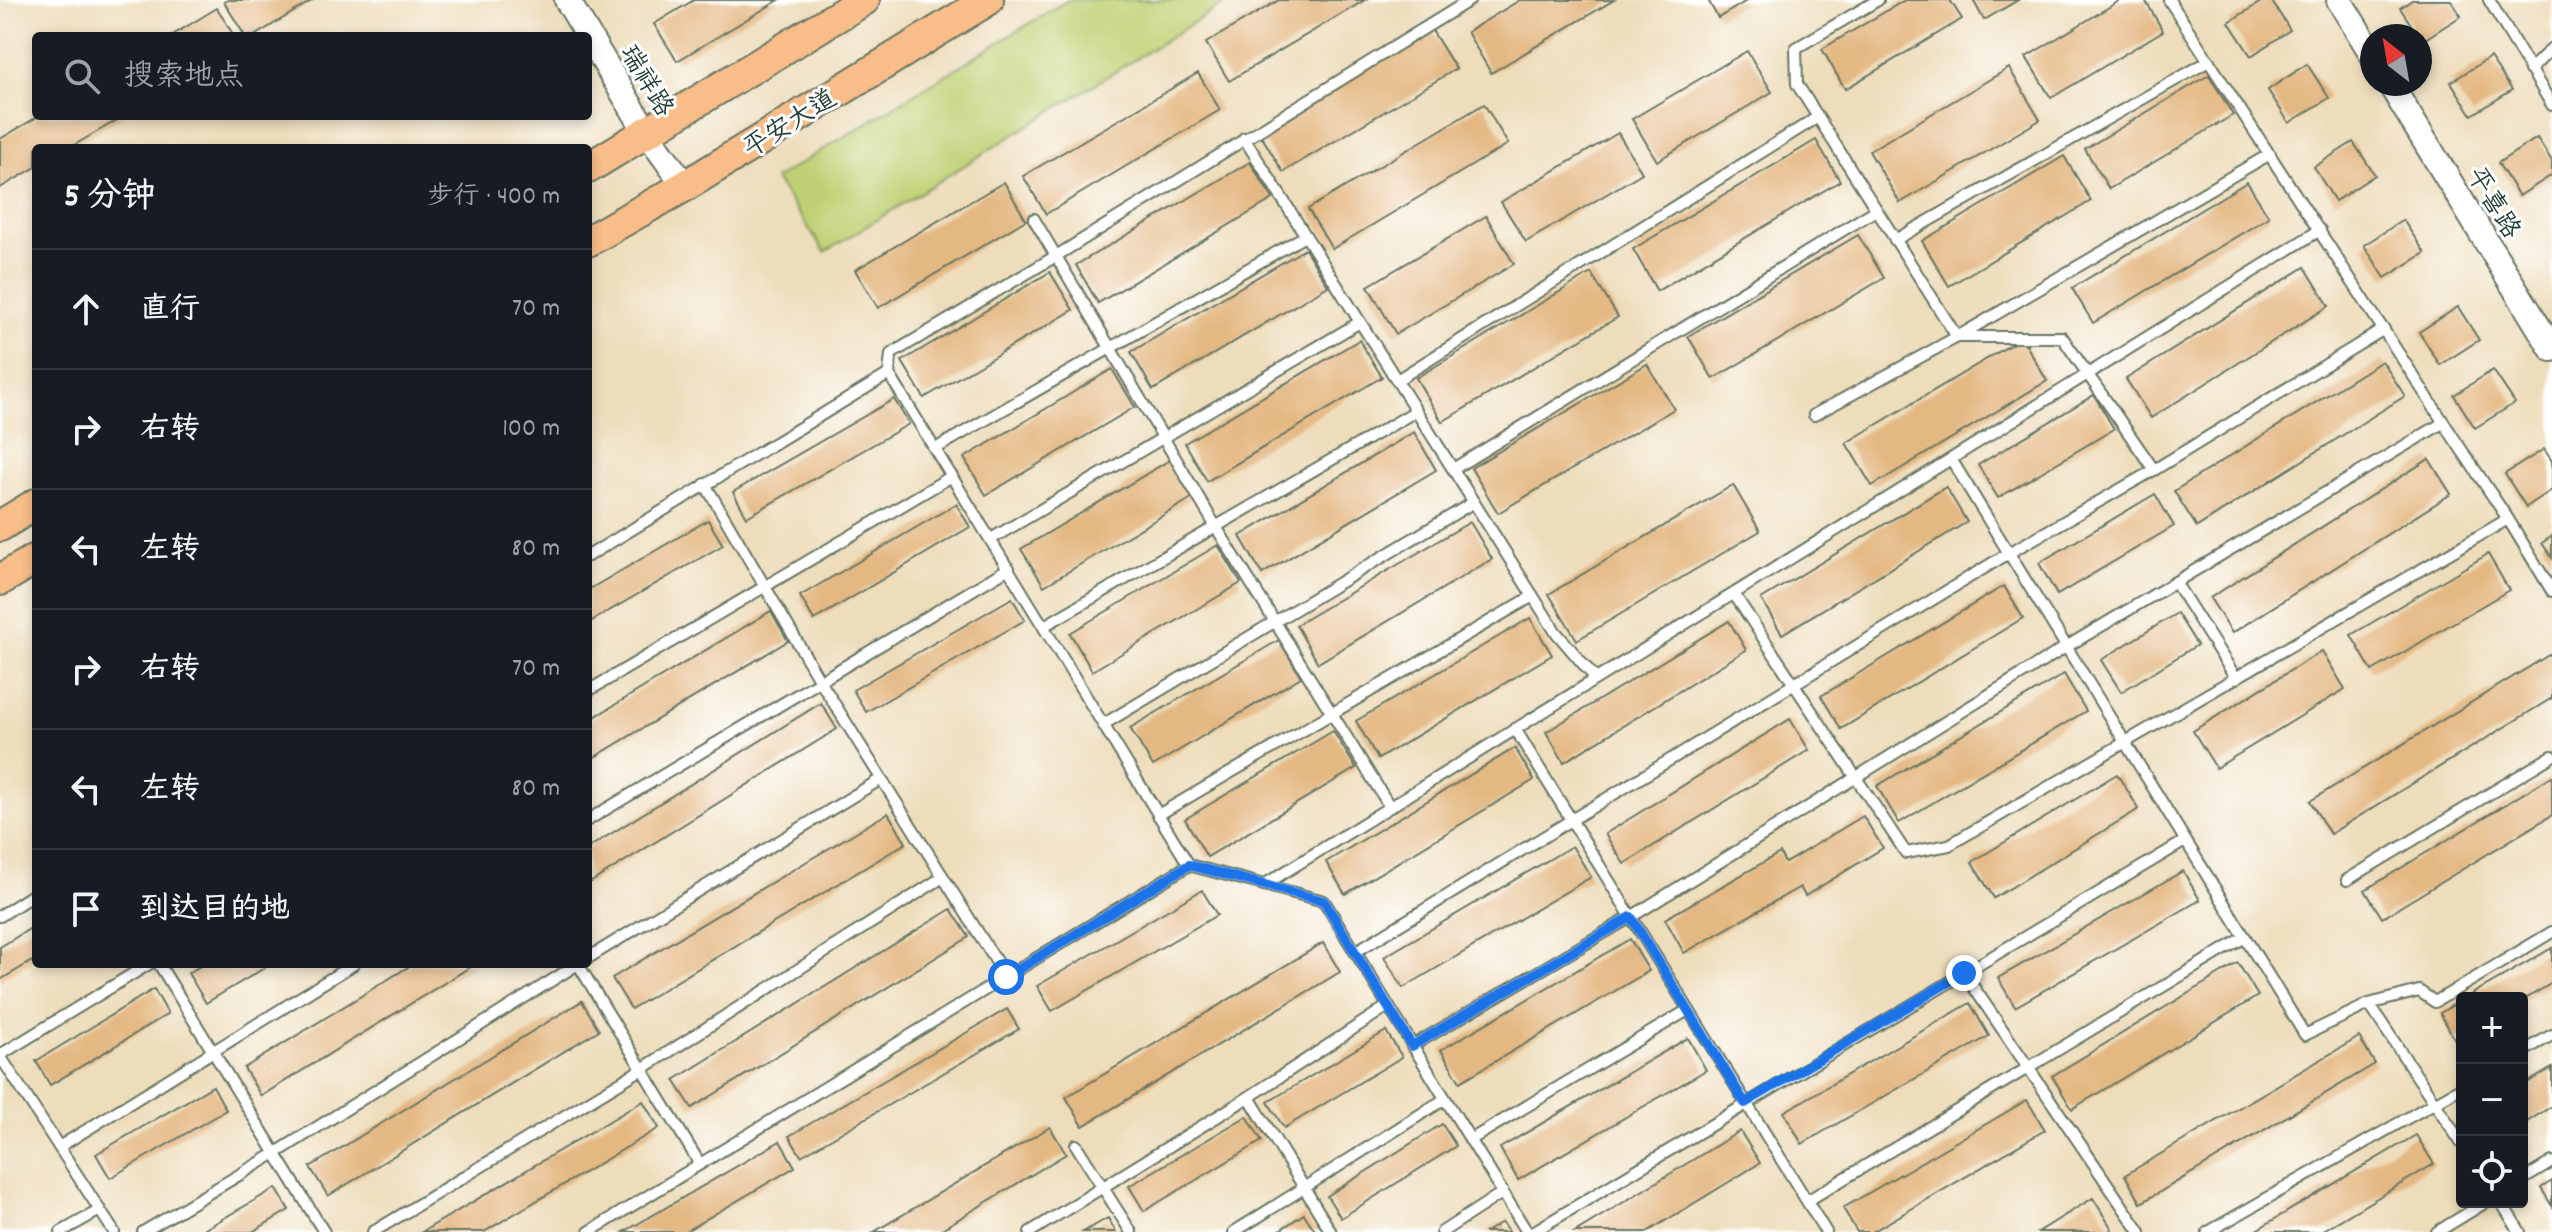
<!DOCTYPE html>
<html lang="zh">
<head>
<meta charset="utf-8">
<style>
	:root { --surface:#171b24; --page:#20242c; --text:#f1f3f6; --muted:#9ea1a6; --line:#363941 }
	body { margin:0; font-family:Dekko,"LXGW WenKai TC",sans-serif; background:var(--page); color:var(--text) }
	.controls { position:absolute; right:24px; bottom:24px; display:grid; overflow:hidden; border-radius:8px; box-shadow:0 4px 12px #0003 }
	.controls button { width:72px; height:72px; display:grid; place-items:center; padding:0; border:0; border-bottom:2px solid var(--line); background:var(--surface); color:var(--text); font:40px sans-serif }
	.compass { position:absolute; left:2360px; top:24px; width:72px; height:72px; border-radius:50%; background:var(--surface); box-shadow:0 4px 12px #0003; rotate:329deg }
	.stop { position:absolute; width:24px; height:24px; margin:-18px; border:6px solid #1a73e8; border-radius:50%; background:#fff }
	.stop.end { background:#1a73e8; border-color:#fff; box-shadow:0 2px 8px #0008 }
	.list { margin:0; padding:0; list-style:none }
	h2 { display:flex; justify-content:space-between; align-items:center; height:104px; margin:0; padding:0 32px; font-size:34px }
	h2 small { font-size:26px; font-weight:400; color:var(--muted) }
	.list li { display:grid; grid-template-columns:52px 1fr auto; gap:24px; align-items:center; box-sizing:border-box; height:120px; padding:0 32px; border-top:2px solid var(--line) }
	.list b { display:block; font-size:30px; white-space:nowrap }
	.list em { font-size:26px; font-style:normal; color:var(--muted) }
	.icon { flex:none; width:44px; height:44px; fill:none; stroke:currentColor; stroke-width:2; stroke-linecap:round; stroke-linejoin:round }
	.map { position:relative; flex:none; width:2552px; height:1232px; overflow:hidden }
	.search { position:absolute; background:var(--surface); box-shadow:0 4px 12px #0003; left:32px; top:32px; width:560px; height:88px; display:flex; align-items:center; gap:20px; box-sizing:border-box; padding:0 28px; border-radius:8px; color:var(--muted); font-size:30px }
	.panel { position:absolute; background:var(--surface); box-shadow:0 4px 12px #0003; left:32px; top:144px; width:560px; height:824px; border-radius:8px }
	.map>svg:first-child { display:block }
</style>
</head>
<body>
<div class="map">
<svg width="2552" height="1232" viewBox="0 0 2552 1232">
	<rect width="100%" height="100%" fill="#fff"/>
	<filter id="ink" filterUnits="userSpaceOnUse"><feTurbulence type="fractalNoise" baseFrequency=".0125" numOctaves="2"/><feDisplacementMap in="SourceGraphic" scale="16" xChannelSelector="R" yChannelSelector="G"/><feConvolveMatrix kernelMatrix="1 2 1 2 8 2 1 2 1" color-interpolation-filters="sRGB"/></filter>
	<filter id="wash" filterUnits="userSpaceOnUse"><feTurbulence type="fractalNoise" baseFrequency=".006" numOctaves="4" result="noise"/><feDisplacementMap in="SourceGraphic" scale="32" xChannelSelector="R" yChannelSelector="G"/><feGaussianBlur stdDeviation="1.8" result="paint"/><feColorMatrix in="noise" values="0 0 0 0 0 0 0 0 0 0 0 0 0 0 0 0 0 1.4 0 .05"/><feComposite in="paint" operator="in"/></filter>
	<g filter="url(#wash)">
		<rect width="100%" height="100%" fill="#edb"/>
		<polygon fill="#c0d174" stroke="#708754" stroke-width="2" points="1068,0 1230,0 825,252 775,179"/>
		<g id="blocks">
			<g fill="#e4b882">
				<polygon points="228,0 313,0 254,36 245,36 224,2"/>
				<polygon points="694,0 779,0 677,61 654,24"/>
				<polygon points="1279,0 1365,0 1229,81 1206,43"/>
				<polygon points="1520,0 1614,0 1491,73 1467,32"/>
				<polygon points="1708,0 1748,0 1718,18"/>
				<polygon points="1905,0 1950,0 1962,19 1845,89 1822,49"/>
				<polygon points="1973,0 2018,0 1984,20"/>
				<polygon points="2121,0 2145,0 2163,31 2051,98 2026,57"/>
				<polygon points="2264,0 2271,0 2290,30 2251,56 2229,22"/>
				<polygon points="2412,0 2451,0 2461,16 2422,41 2400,8"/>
				<polygon points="217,8 234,36 171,36"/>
				<polygon points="1431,29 1456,69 1283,172 1259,132"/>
				<polygon points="1747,51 1772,92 1657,161 1632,119"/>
				<polygon points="2490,57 2512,90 2472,115 2451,82"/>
				<polygon points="2307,64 2329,98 2289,123 2268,90"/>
				<polygon points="2009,68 2040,120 1900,203 1869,151"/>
				<polygon points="1198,73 1220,110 1046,214 1023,176"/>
				<polygon points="2209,75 2233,115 2109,189 2085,149"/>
				<polygon points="1484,104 1508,144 1332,249 1308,209"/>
				<polygon points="39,116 124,116 69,148 36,148 36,167 0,188 0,139"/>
				<polygon points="1618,133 1642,173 1526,242 1501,202"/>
				<polygon points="2537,138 2552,161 2552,175 2519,196 2498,163"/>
				<polygon points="1816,140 1840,181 1657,291 1633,249"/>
				<polygon points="2353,142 2375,175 2335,201 2314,167"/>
				<polygon points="2064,156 2091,201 1949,286 1922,241"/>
				<polygon points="1250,162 1273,199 1098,303 1076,265"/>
				<polygon points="1004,182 1026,220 878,308 855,270"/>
				<polygon points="2247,182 2269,217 2093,323 2072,288"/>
				<polygon points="1486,216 1514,264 1396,334 1368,286"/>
				<polygon points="2403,220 2425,253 2385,278 2364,245"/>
				<polygon points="1858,235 1884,278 1713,379 1688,336"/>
				<polygon points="1305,249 1328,286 1153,390 1131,352"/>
				<polygon points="2305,267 2329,306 2151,418 2126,379"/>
				<polygon points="1050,272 1073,310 924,398 902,361"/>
				<polygon points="1591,273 1618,317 1442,422 1416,378"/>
				<polygon points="2458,307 2479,340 2440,365 2419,332"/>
				<polygon points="2022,338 2047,381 1872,486 1846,443"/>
				<polygon points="1359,340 1382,377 1207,481 1185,443"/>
				<polygon points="2382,361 2405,396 2197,527 2174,491"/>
				<polygon points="1647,364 1674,409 1498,513 1471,468"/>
				<polygon points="1112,369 1135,407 986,495 964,458"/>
				<polygon points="2493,370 2515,403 2475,428 2454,395"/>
				<polygon points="2094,395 2114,429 1998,498 1978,465"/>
				<polygon points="894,399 909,424 747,517 733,492"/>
				<polygon points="1414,432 1436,470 1262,574 1240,536"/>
				<polygon points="2544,449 2552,461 2552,490 2526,507 2505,474"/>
				<polygon points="2429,459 2451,494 2232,633 2210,598"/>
				<polygon points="1170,460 1192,498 1044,586 1021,549"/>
				<polygon points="1733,485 1760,531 1577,640 1549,594"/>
				<polygon points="1946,487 1967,522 1782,634 1761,599"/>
				<polygon points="2155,494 2174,526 2057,595 2039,563"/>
				<polygon points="956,504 970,527 814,620 800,596"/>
				<polygon points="708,520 723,545 588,623 588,590"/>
				<polygon points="1470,522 1492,559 1318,663 1296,625"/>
				<polygon points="2552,536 2552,558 2542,543"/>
				<polygon points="1218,545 1241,583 1092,671 1070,633"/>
				<polygon points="2488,554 2509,590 2372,671 2351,635"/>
				<polygon points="2004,586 2023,618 1841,729 1821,696"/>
				<polygon points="1012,598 1025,620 866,712 853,690"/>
				<polygon points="771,611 788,641 588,761 588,721"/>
				<polygon points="2177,613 2197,645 2121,692 2101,660"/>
				<polygon points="1530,618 1552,655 1378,759 1356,721"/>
				<polygon points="1729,621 1746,650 1564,762 1546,732"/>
				<polygon points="1279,640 1301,677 1153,766 1130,728"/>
				<polygon points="2322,651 2345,689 2216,768 2193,731"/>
				<polygon points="2552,653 2552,698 2330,834 2310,801"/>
				<polygon points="2064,674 2086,711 1899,823 1877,786"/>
				<polygon points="821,703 837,729 588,884 588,848"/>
				<polygon points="1790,719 1809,750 1624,864 1605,834"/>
				<polygon points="1333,731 1356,768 1207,857 1185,819"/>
				<polygon points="1515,748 1534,780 1345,894 1326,862"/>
				<polygon points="2117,774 2139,809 1994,898 1972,862"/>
				<polygon points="2552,776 2552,815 2382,918 2365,890"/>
				<polygon points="888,813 906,843 631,1009 612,978"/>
				<polygon points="1863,816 1883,848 1805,896 1800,887 1684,953 1665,919 1780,853 1785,863"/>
				<polygon points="1572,846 1591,877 1403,988 1384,957"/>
				<polygon points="2183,871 2200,900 2015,1007 1998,978"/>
				<polygon points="1202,890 1217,915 1052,1011 1037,986"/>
				<polygon points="951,909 969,937 692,1108 674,1080"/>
				<polygon points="36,925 36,959 0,980 0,947"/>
				<polygon points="1630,939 1649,971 1460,1082 1441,1050"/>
				<polygon points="1323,943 1340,972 1083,1126 1066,1097"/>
				<polygon points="2552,948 2552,983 2522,1001 2522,998 2465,998"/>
				<polygon points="2238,963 2258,996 2072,1109 2052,1076"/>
				<polygon points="204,964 271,964 206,1003 188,973"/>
				<polygon points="413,964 475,964 261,1096 244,1068"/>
				<polygon points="154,989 168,1014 50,1085 36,1061"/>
				<polygon points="2462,1000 2462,1036 2455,1040 2440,1013"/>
				<polygon points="582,1001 599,1030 328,1196 310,1167"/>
				<polygon points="1970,1003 1989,1036 1802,1144 1784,1112"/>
				<polygon points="1007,1009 1019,1029 801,1156 789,1136"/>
				<polygon points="1386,1031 1402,1057 1284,1128 1268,1102"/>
				<polygon points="2359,1037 2375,1064 2141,1203 2125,1175"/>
				<polygon points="1688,1038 1706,1070 1518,1180 1500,1148"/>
				<polygon points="2552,1068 2552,1106 2522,1125 2522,1086"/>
				<polygon points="213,1086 226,1110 110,1178 96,1154"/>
				<polygon points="2027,1100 2045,1130 1872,1232 1857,1232 1843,1208"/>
				<polygon points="643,1101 659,1128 484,1232 422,1232"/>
				<polygon points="1247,1116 1262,1141 1144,1211 1129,1186"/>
				<polygon points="1442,1124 1456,1146 1341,1218 1327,1196"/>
				<polygon points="1050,1127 1066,1154 937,1232 874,1232"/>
				<polygon points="1740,1131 1760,1163 1647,1232 1575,1232"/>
				<polygon points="2416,1135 2434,1164 2320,1232 2253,1232"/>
				<polygon points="780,1141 795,1167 684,1232 624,1232"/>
				<polygon points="2552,1181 2552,1206 2541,1188"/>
				<polygon points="276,1188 289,1210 252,1232 200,1232"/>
				<polygon points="2093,1198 2112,1229 2108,1232 2038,1232"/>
				<polygon points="1304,1214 1316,1232 1277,1232"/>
				<polygon points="1108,1218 1116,1232 1083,1232"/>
				<polygon points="1502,1222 1509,1232 1486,1232"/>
			</g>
		</g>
	</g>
	<g filter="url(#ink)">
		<use href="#blocks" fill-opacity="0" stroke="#677563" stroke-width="2"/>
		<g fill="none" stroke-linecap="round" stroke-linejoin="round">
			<defs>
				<g id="service">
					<polyline points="1878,0 1796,48 1797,84 1957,337 2062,337 2154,470"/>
					<polyline points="2169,0 2457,443 2508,519 2552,591"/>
					<polyline points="2489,0 2552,105"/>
					<polyline points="2530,70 2552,48"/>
					<polyline points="1244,138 1555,631 1596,679"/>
					<polyline points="1034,219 1216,527 1390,807"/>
					<polyline points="1895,240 2209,61"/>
					<polyline points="889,374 891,354 1056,256 1470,0"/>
					<polyline points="1397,380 1818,117"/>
					<polyline points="1814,415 1957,337 2270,154"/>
					<polyline points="935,449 1305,236"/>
					<polyline points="1951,459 2305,1035 2369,1004 2462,1144"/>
					<polyline points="1453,469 1876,210"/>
					<polyline points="705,484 820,681 1006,977"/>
					<polyline points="991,539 1360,322"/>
					<polyline points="588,556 889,374 1189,865 1324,901 1527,1232"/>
					<polyline points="2175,582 2236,678"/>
					<polyline points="1734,594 1906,853 1949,845 2508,519"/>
					<polyline points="1044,626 1416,411"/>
					<polyline points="588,691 952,476"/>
					<polyline points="1104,724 1474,502"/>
					<polyline points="1515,729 1826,1232"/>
					<polyline points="1158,815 1533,596"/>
					<polyline points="588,820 1009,568"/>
					<polyline points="2347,880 2552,756"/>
					<polyline points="1264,885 2320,230"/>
					<polyline points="0,916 36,893"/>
					<polyline points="1355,952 2009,553 2154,470 2384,329"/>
					<polyline points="588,958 881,779"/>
					<polyline points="159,964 324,1232"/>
					<polyline points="1964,973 2140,1232"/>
					<polyline points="2369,1004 2419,991 2435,1002 2552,932"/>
					<polyline points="1412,1046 1631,917 2066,647 2443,423"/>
					<polyline points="2522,1052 2552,1035"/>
					<polyline points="0,1055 149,964"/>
					<polyline points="0,1056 114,1232"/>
					<polyline points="1249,1097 1331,1232"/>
					<polyline points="1470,1140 1688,1010"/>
					<polyline points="1076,1145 1131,1232"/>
					<polyline points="59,1147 354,964"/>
					<polyline points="2522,1180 2552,1162"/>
					<polyline points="1807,1201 2245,937"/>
					<polyline points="2501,1202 2520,1232"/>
					<polyline points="61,1232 100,1210"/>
					<polyline points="143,1232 276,1153 578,964 700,1164"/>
					<polyline points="373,1232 642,1069 943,877"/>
					<polyline points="589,1232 1189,865"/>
					<polyline points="1030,1232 1249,1097 1388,1006"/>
					<polyline points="1234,1232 1445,1099"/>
					<polyline points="1442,1232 1502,1193"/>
					<polyline points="1533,1232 2185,841"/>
					<polyline points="2208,1232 2462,1087"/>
					<polyline points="2437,1232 2486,1202"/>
				</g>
				<g id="tertiary">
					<polyline points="567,0 647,133 685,186"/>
					<polyline points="2339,0 2372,54"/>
					<polyline points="2390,84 2552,349"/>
				</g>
				<g id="primary">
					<polyline points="588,168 864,0"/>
					<polyline points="588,241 685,186 988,0"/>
					<polyline points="0,526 36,504"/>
					<polyline points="0,580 36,559"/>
				</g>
			</defs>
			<use href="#service" stroke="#677563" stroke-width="14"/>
			<use href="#tertiary" stroke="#677563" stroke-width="28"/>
			<use href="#primary" stroke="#677563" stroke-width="34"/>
			<use href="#service" stroke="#fff" stroke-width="10"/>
			<use href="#tertiary" stroke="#fff" stroke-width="24"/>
			<use href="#primary" stroke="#f8bd89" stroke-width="30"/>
		</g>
	</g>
	<g fill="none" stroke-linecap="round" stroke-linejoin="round" filter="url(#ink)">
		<polyline stroke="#1a73e8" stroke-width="10" points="1006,977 1189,865 1324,901 1412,1046 1631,917 1745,1103 1964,973"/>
	</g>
	<g text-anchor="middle" stroke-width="6" stroke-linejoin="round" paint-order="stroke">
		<g font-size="26" fill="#1f3d34" stroke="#fff">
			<text transform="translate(648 80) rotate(59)" y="9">瑞祥路</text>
			<text transform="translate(789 122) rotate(-32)" y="9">平安大道</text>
			<text transform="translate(2495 202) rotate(59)" y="9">平喜路</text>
		</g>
	</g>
</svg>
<div class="controls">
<button>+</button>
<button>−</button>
<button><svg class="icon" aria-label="locate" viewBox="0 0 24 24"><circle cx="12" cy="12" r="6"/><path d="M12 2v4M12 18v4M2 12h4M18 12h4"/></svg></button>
</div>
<svg class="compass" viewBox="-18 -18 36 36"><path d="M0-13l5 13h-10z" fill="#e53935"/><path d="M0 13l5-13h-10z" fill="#9ea1a6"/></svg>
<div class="stop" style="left:1006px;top:977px"></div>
<div class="stop end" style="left:1964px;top:973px"></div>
<div class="search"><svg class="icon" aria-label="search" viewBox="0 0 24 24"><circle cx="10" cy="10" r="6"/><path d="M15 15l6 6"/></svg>搜索地点</div>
<section class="panel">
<h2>5 分钟<small>步行 · 400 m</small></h2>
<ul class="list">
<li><svg class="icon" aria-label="ahead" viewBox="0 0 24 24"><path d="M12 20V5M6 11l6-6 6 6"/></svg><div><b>直行</b></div><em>70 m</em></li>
<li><svg class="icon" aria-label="right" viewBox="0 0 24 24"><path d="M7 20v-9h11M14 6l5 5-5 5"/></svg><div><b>右转</b></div><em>100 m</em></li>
<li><svg class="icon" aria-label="left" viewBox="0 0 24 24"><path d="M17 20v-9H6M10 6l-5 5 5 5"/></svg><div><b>左转</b></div><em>80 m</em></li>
<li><svg class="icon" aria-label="right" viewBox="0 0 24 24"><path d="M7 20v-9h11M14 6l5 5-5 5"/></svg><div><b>右转</b></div><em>70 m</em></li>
<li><svg class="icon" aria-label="left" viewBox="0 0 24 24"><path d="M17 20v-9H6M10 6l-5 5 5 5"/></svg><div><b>左转</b></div><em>80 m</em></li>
<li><svg class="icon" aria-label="arrive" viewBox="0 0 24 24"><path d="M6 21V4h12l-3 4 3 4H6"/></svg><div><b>到达目的地</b></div></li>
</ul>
</section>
</div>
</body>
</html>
